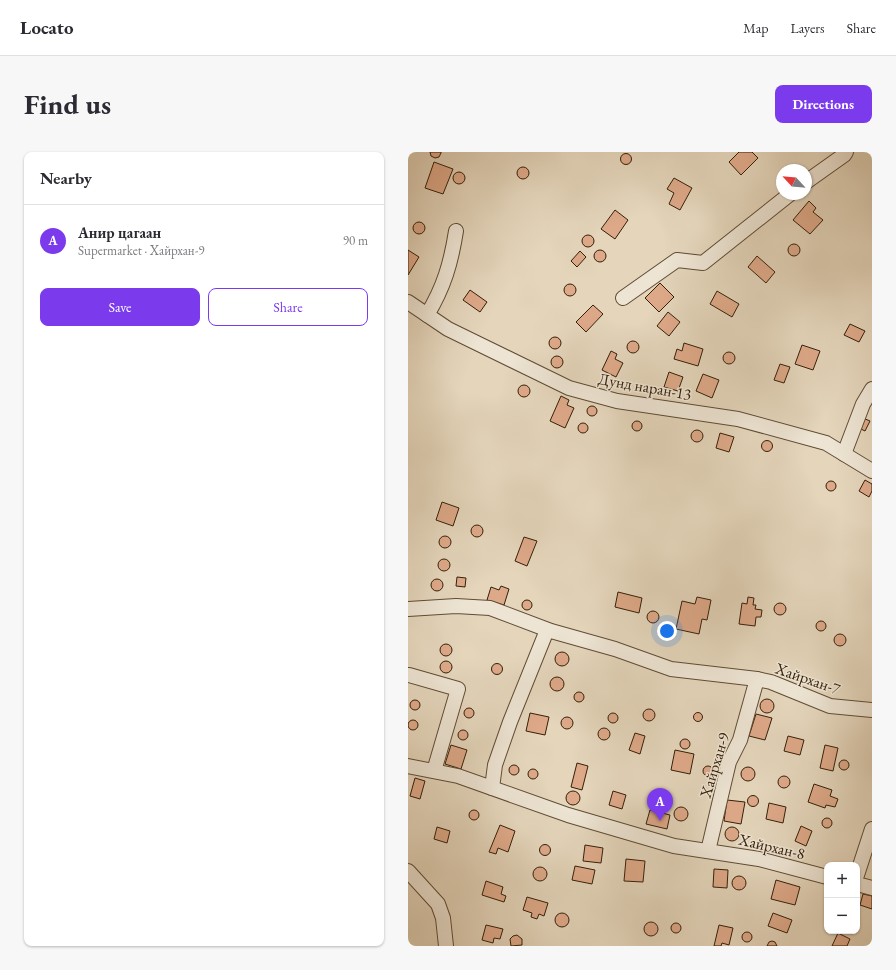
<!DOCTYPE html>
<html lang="en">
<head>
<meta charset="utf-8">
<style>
	:root { --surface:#fff; --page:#f7f7f7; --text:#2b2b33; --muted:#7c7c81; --line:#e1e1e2; --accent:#7c3aed }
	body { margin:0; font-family:"EB Garamond",serif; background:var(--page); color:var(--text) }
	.controls { position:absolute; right:12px; bottom:12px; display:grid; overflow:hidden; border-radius:8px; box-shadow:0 1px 3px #0004 }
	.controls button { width:36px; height:36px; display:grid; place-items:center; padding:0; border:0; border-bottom:1px solid var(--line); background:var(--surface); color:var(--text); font:20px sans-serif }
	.compass { position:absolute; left:368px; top:12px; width:36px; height:36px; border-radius:50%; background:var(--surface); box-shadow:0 1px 3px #0004; rotate:296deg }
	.you { position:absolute; left:259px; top:479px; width:14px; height:14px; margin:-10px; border:3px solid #fff; border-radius:50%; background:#1a73e8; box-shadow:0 0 0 6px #1a73e833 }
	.badge { display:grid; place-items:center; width:26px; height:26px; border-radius:50%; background:var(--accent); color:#fff; font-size:13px; font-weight:700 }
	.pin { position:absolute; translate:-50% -33px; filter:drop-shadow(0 1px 2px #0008) }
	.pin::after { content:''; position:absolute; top:21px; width:14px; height:12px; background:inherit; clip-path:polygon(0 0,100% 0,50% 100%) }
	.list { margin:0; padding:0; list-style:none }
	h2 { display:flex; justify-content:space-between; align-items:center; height:52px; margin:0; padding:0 16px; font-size:17px }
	h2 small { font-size:13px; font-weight:400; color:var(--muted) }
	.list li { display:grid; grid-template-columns:26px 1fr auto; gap:12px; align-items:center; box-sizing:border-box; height:72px; padding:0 16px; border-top:1px solid var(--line) }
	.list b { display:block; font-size:15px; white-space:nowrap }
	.list p { margin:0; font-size:13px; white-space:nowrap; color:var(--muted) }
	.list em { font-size:13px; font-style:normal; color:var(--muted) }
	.actions { display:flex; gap:8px; padding:12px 16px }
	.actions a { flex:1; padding:9px 0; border:1px solid var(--accent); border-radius:8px; text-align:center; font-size:14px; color:var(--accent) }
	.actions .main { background:var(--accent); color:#fff }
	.map { position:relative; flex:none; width:464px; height:794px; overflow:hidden; border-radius:8px }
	header { display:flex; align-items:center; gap:24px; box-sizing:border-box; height:56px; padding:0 20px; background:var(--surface); border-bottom:1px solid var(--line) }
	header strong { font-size:19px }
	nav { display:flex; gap:22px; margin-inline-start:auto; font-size:14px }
	.intro { display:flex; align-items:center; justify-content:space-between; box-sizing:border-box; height:96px; padding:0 24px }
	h1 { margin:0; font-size:28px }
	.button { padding:10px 18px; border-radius:8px; background:var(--accent); color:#fff; font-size:14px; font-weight:700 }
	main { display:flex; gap:24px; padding:0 24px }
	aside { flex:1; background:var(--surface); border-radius:8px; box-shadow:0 1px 3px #0004 }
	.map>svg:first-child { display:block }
</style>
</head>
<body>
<header>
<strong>Locato</strong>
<nav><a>Map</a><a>Layers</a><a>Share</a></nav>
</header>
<div class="intro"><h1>Find us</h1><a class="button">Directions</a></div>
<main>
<aside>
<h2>Nearby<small></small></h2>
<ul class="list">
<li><span class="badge">A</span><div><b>Анир цагаан</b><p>Supermarket · Хайрхан-9</p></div><em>90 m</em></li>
</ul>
<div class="actions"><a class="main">Save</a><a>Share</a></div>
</aside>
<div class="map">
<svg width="464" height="794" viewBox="0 0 464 794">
	<rect width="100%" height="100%" fill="#e4d5bb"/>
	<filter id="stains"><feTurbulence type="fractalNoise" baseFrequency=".005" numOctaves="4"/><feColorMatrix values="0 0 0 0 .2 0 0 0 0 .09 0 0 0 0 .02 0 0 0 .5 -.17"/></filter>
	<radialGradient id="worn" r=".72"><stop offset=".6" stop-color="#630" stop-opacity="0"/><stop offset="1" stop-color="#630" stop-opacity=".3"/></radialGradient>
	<g fill="#dea989" stroke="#341f08">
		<polygon points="22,0 33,0 33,1 31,5 27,6 23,4"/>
		<polygon points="331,0 344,0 350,6 333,23 321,10"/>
		<circle cx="218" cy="7" r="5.5"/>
		<polygon points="26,10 45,17 35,42 17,36"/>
		<circle cx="115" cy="21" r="6"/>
		<circle cx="51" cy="26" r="6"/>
		<polygon points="266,26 284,36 272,58 261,52 266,41 259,37"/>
		<polygon points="401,49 408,56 405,60 415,68 402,82 385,68"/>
		<polygon points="207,58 220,68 207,87 193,77"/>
		<circle cx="11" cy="76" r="6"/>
		<circle cx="180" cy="89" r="6"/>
		<circle cx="386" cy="98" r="6"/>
		<polygon points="0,98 11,105 0,123"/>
		<circle cx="192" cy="104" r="6"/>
		<polygon points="172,99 178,105 169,115 163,109"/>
		<polygon points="349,104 367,120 358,131 340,115"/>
		<polygon points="252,131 266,145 251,160 237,146"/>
		<circle cx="162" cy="138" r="6"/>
		<polygon points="62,138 79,150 72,160 55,148"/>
		<polygon points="309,139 331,152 324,165 302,152"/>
		<polygon points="185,153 195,162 178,180 168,170"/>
		<polygon points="260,160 272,170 261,184 249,174"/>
		<polygon points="442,172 457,179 451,190 436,183"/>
		<circle cx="147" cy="191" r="6"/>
		<circle cx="225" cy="195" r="6"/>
		<polygon points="276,191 295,197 290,214 266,207 269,197 274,199"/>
		<polygon points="394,193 412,199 405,218 387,212"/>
		<polygon points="203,199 209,202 207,207 215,211 208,225 194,218"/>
		<circle cx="321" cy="206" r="6"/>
		<circle cx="149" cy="210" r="6"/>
		<polygon points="372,212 382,215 376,231 366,228"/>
		<polygon points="261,220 275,225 270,239 256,235"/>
		<polygon points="295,222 311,228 304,246 288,239"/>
		<circle cx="116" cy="239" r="6"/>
		<polygon points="153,244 161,248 159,253 166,256 157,276 142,269"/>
		<circle cx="184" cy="259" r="5"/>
		<polygon points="455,266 462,269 457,279 451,276"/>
		<circle cx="229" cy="274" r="5"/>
		<circle cx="175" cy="276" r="5"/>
		<circle cx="289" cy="284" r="6"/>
		<polygon points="312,281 326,285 321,300 308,296"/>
		<circle cx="359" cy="294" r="5.5"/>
		<polygon points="457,328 464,332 464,339 461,345 451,339"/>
		<circle cx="423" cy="334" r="5"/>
		<polygon points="34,350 51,356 45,374 28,368"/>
		<circle cx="69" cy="379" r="6"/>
		<circle cx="37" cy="390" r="6"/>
		<polygon points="116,385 129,389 119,414 107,409"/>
		<circle cx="36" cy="413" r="6"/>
		<polygon points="49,425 58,426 57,435 48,434"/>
		<circle cx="29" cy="433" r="6"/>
		<polygon points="93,434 101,437 96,453 79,448 83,435 91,438"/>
		<polygon points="210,440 234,446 231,461 207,455"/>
		<polygon points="289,445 303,448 299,468 294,467 291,482 268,477 274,449 287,452"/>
		<polygon points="340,445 346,446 345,453 348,453 347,457 354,458 353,465 348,465 347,474 331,472 334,451 339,452"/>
		<circle cx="119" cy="453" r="5"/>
		<circle cx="372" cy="457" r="6"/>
		<circle cx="245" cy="465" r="6"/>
		<circle cx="413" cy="474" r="5"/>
		<circle cx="432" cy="488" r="6"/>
		<circle cx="38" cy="498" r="6"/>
		<circle cx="154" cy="507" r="7"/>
		<circle cx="38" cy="515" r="6"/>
		<circle cx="89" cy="517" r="5.5"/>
		<circle cx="149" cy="532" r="7"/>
		<circle cx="171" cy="545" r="5"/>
		<circle cx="359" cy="554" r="7"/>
		<circle cx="7" cy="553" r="5"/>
		<circle cx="61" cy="561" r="5"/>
		<circle cx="241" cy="563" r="6"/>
		<circle cx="290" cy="565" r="4.5"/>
		<polygon points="122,561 141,565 137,583 118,579"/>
		<circle cx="205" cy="566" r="5"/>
		<polygon points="348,562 364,566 357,588 341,584"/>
		<circle cx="159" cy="571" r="6"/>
		<circle cx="5" cy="573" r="5"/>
		<circle cx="196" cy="582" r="6"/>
		<circle cx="55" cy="583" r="5"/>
		<polygon points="227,581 237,584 232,602 221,598"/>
		<polygon points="380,584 396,588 392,603 376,599"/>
		<circle cx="277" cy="592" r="5"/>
		<polygon points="43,593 59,598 53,617 37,612"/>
		<polygon points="417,593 430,596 425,619 412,616"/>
		<polygon points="267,598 286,602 282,622 263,618"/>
		<circle cx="436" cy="613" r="5"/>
		<polygon points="169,611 180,614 174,638 163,635"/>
		<circle cx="106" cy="618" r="5"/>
		<circle cx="300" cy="619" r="5"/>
		<circle cx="340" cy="622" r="7"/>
		<circle cx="125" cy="622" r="5"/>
		<circle cx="376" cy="630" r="6"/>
		<polygon points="7,626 17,629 12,647 2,644"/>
		<polygon points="406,632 424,638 422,644 430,647 427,655 418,653 417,656 400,650"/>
		<polygon points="205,639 218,643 214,657 201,653"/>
		<circle cx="165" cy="646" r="7"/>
		<circle cx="345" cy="649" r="5.5"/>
		<polygon points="319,648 337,650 333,672 316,669"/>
		<polygon points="361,651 378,655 375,671 358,667"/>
		<circle cx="273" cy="662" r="7"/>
		<circle cx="66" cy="663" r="5"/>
		<polygon points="242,658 262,663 259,677 238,672"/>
		<circle cx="419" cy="671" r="5"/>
		<polygon points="92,673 107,679 100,700 90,696 88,702 81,700"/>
		<polygon points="393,674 404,679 398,694 387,689"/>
		<polygon points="29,675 42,679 39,691 26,687"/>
		<circle cx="324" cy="682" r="7"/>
		<circle cx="137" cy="698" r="5.5"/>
		<polygon points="177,693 195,696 193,711 175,709"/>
		<polygon points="218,707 237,709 235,730 216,729"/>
		<polygon points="167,714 187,718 184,732 164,728"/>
		<circle cx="132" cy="722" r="7"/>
		<polygon points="306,717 320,718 319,736 305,735"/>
		<circle cx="331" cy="731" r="7"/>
		<polygon points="368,728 392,735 387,753 363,747"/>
		<polygon points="78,729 95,735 93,742 98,744 96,750 74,743"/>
		<polygon points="455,742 464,744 464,757 452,753"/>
		<polygon points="119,745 140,751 136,764 131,762 129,767 123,765 124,761 115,758"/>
		<polygon points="365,761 384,768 379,781 360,774"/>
		<circle cx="154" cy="768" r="7"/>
		<circle cx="243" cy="777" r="7"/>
		<circle cx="268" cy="776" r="5"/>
		<polygon points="78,773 95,777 92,787 86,786 85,791 74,788"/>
		<polygon points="311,773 325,776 321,793 314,791 313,794 306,794"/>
		<circle cx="339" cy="785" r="5"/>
		<polygon points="430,781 442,787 439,794 424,794"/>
		<polygon points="109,783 114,787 114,793 103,794 102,787 105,784"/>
		<polygon points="364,789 367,790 369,794 359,794 361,790"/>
	</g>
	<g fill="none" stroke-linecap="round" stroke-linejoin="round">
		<defs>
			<g id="minor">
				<polyline points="398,30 436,3 438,0"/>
				<polyline points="215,146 269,108 295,111 382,42"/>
				<polyline points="0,150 40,177 161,236 209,249 330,267 418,291 464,319"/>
				<path d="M19,163C36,135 43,111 48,79"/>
				<polyline points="436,302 455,252 464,237"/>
				<polyline points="0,457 48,454 82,456 143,479 207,497 263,517 349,527 363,530 422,554 464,558"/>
				<polyline points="1,523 50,537 26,619"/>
				<polyline points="0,614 50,624 160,663 266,694 351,707 419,725"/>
				<polyline points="84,636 87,613 102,570 139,478"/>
				<polyline points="300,699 321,610 332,588 349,527"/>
				<polyline points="0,719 30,752 35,766 38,794"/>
				<polyline points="449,723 464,677"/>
				<polyline points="449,732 464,736"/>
			</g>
		</defs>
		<use href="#minor" stroke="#604c35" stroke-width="16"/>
		<use href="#minor" stroke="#ede4d3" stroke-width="14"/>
	</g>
	<g text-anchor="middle" stroke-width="3" stroke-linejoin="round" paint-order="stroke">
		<g font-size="16" fill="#341f08" stroke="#ede4d3">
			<text transform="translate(237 234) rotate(10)" y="6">Дунд наран-13</text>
			<text transform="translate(400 526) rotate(19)" y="6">Хайрхан-7</text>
			<text transform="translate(306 613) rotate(-73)" y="6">Хайрхан-9</text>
			<text transform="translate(364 694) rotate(13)" y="6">Хайрхан-8</text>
		</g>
	</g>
	<rect width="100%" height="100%" filter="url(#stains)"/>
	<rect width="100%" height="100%" fill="url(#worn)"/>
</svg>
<div class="controls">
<button>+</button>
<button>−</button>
</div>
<svg class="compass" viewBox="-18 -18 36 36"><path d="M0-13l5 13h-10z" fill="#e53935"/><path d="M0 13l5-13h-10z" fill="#7c7c81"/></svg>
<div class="you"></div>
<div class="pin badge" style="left:252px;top:669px">A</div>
</div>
</main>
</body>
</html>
